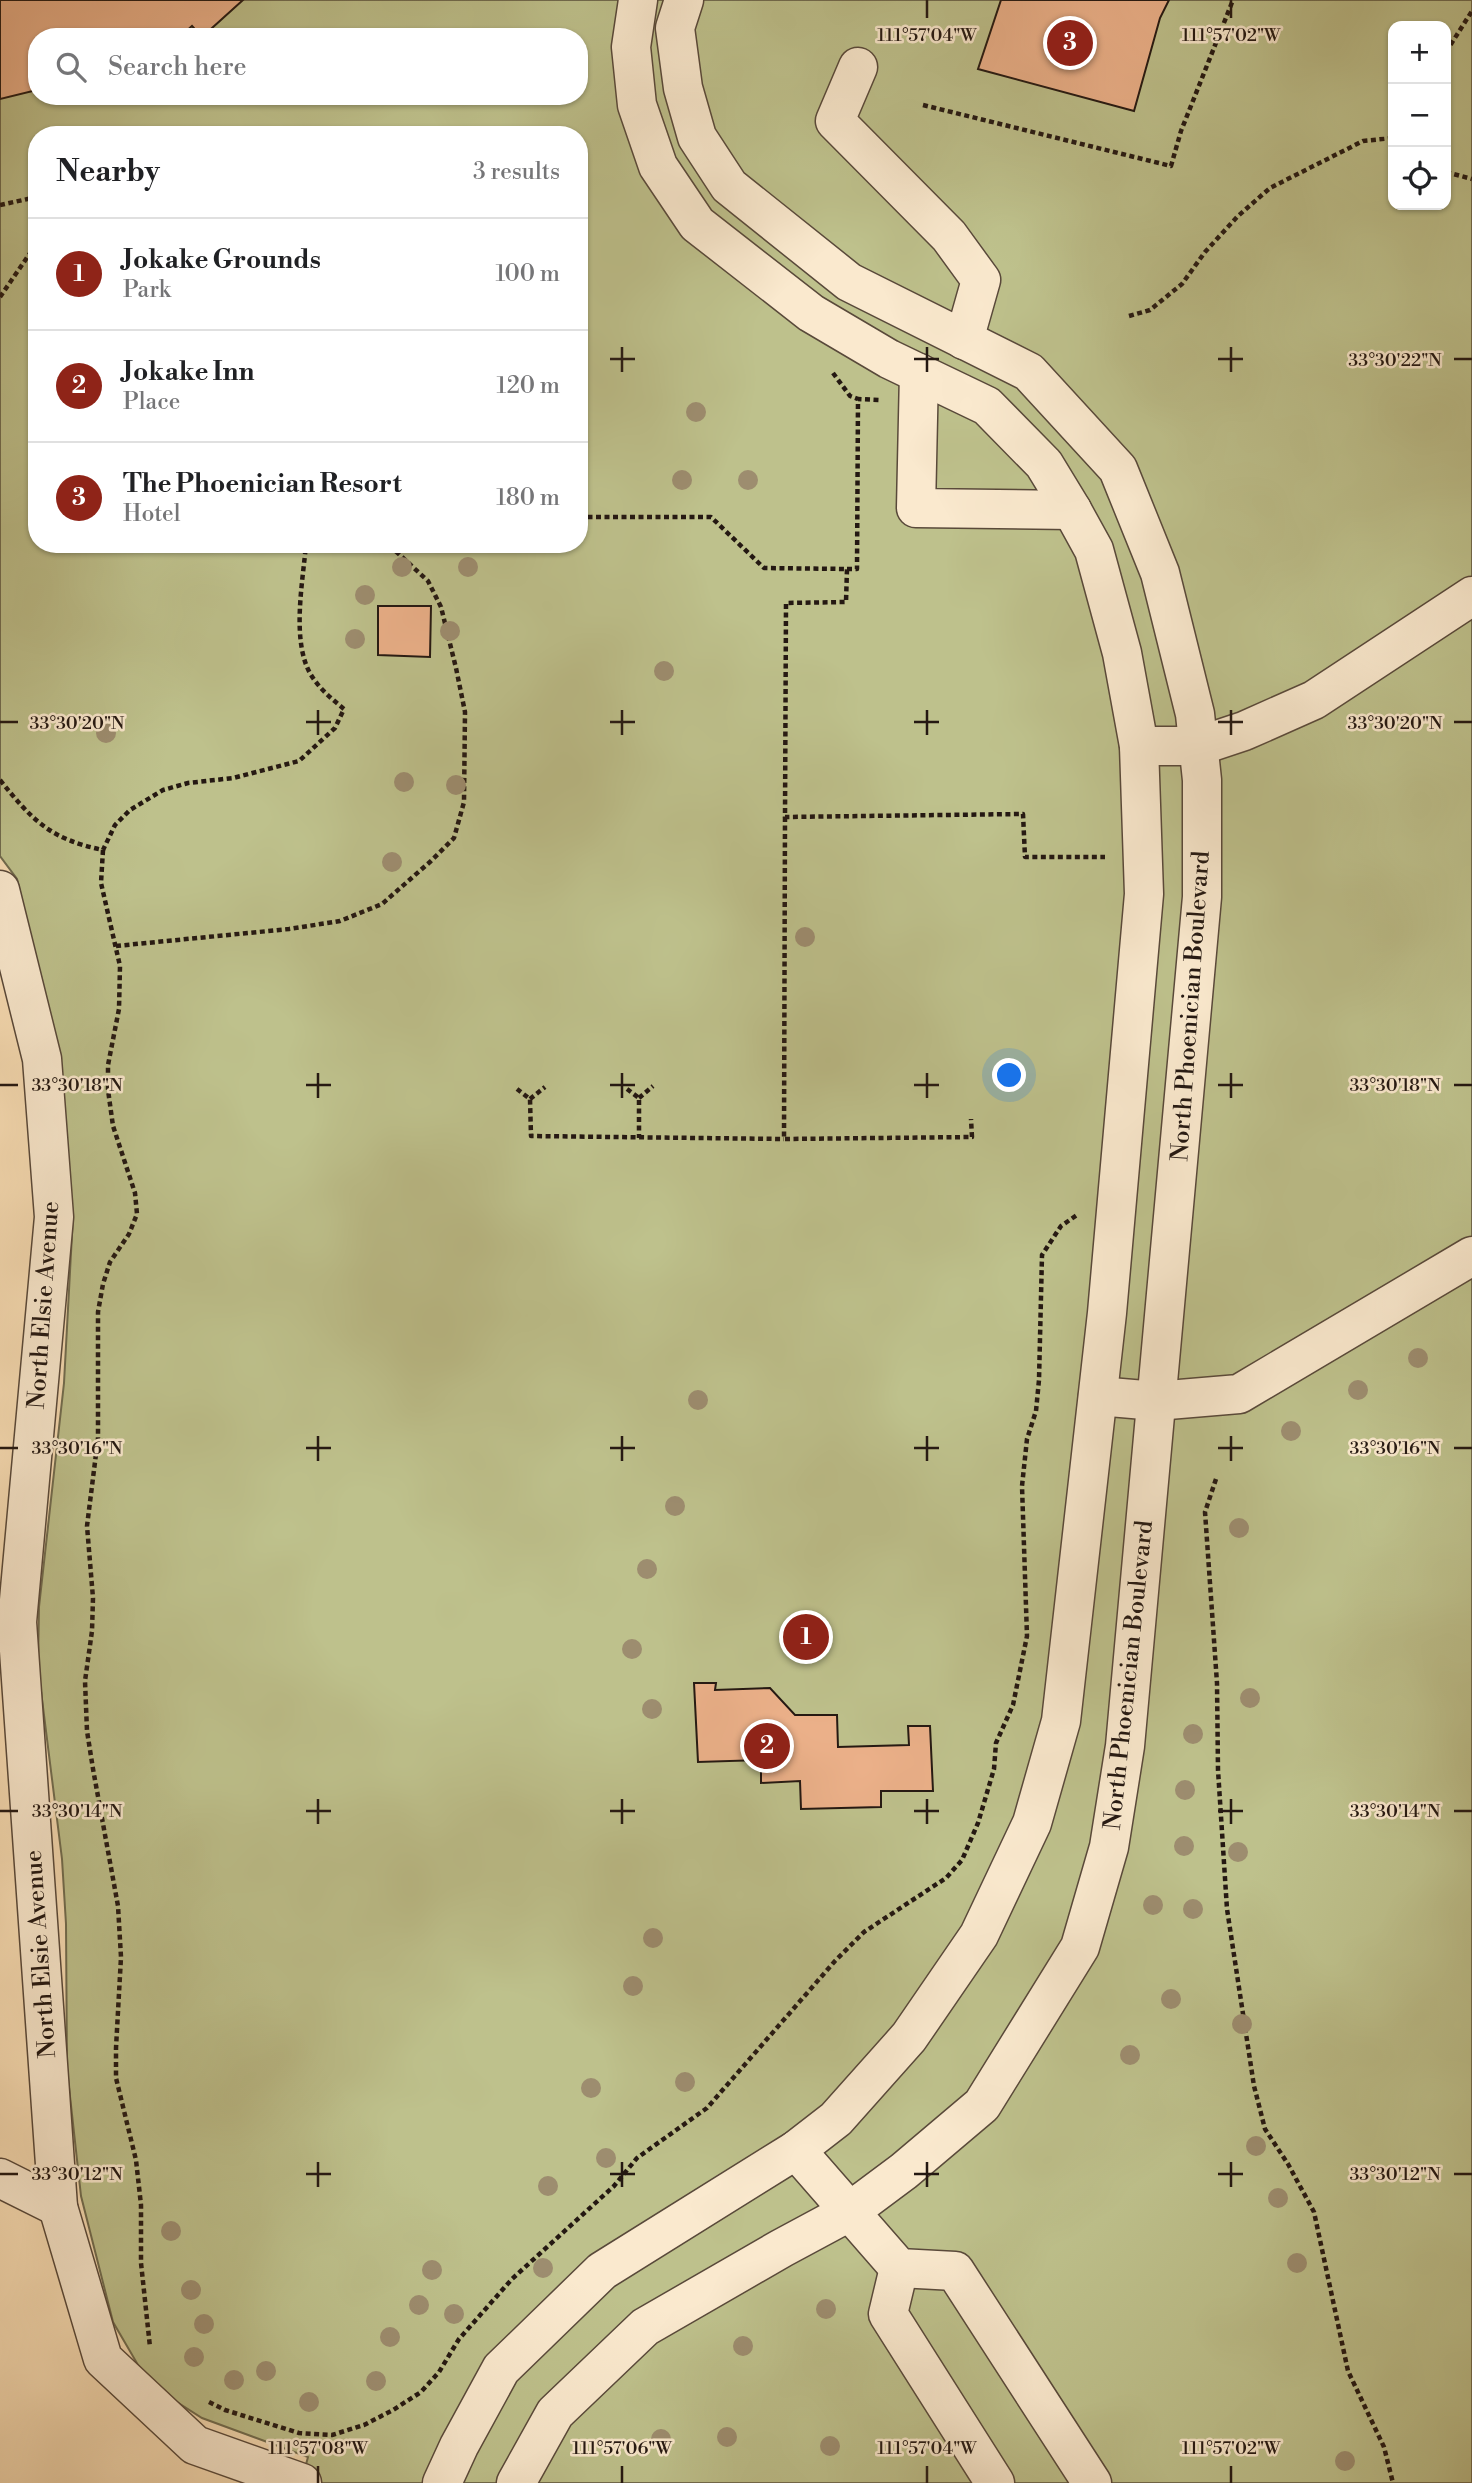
<!DOCTYPE html>
<html lang="en">
<head>
<meta charset="utf-8">
<style>
	:root { --surface:#fff; --page:#f6f6f6; --text:#202124; --muted:#757577; --line:#e0e0e0; --accent:#8f2418 }
	body { margin:0; font-family:"Libre Bodoni",serif; background:var(--page); color:var(--text) }
	.controls { position:absolute; right:21px; top:21px; display:grid; overflow:hidden; border-radius:14px; box-shadow:0 2px 5px #0004 }
	.controls button { width:63px; height:63px; display:grid; place-items:center; padding:0; border:0; border-bottom:2px solid var(--line); background:var(--surface); color:var(--text); font:35px sans-serif }
	.you { position:absolute; left:1010px; top:1076px; width:24px; height:24px; margin:-18px; border:5px solid #fff; border-radius:50%; background:#1a73e8; box-shadow:0 0 0 10px #1a73e833 }
	.badge { display:grid; place-items:center; width:46px; height:46px; border-radius:50%; background:var(--accent); color:#fff; font-size:23px; font-weight:700 }
	.pin { position:absolute; translate:-50% -50%; border:4px solid #fff; box-shadow:0 2px 7px #0006 }
	.list { margin:0; padding:0; list-style:none }
	h2 { display:flex; justify-content:space-between; align-items:center; height:91px; margin:0; padding:0 28px; font-size:30px }
	h2 small { font-size:23px; font-weight:400; color:var(--muted) }
	.list li { display:grid; grid-template-columns:46px 1fr auto; gap:21px; align-items:center; box-sizing:border-box; height:112px; padding:0 28px; border-top:2px solid var(--line) }
	.list b { display:block; font-size:26px; white-space:nowrap }
	.list p { margin:0; font-size:23px; white-space:nowrap; color:var(--muted) }
	.list em { font-size:23px; font-style:normal; color:var(--muted) }
	.icon { flex:none; width:38px; height:38px; fill:none; stroke:currentColor; stroke-width:2; stroke-linecap:round; stroke-linejoin:round }
	.map { position:relative; flex:none; width:1472px; height:2483px; overflow:hidden }
	.search { position:absolute; background:var(--surface); box-shadow:0 2px 5px #0004; left:28px; top:28px; width:560px; height:77px; display:flex; align-items:center; gap:18px; box-sizing:border-box; padding:0 24px; border-radius:28px; color:var(--muted); font-size:26px }
	.panel { position:absolute; background:var(--surface); box-shadow:0 2px 5px #0004; left:28px; top:126px; width:560px; height:427px; border-radius:28px }
	.map>svg:first-child { display:block }
</style>
</head>
<body>
<div class="map">
<svg width="1472" height="2483" viewBox="0 0 1472 2483">
	<rect width="100%" height="100%" fill="#f8ddb4"/>
	<filter id="stains"><feTurbulence type="fractalNoise" baseFrequency=".00286" numOctaves="4"/><feColorMatrix values="0 0 0 0 .2 0 0 0 0 .09 0 0 0 0 .02 0 0 0 .5 -.17"/></filter>
	<radialGradient id="worn" r=".72"><stop offset=".6" stop-color="#630" stop-opacity="0"/><stop offset="1" stop-color="#630" stop-opacity=".3"/></radialGradient>
	<path fill="#bec18c" stroke="#716c4f" stroke-width="2" fill-rule="evenodd" d="M0,0H1472V2483H301L308,2457L202,2418L166,2395L138,2365L113,2322L81,2196L67,2069L66,1924L62,1859L38,1667L39,1607L64,1383L73,1216L58,1055L17,879L0,856ZM1393,26H1446V205H1393ZM37,37H579V96H37ZM37,135H579V544H37Z"/>
	<g fill="#ecb18a" stroke="#241812" stroke-width="2">
		<polygon points="0,0 243,0 202,37 192,26 180,37 37,37 37,90 0,99"/>
		<polygon points="1001,0 1169,0 1160,18 1134,111 978,69"/>
		<polygon points="378,606 431,606 430,657 378,655"/>
		<polygon points="694,1683 716,1683 715,1690 770,1688 795,1715 837,1715 838,1747 909,1745 908,1726 930,1726 933,1791 881,1791 881,1807 801,1809 800,1781 761,1783 761,1760 698,1762"/>
	</g>
	<g fill="none" stroke-linecap="round" stroke-linejoin="round">
		<defs>
			<g id="minor">
				<polyline points="858,67 835,121 949,236 981,280 964,340"/>
				<polyline points="919,373 916,508 1072,510"/>
				<polyline points="1139,746 1199,746 1244,731 1314,700 1472,596"/>
				<polyline points="0,890 42,1059 54,1217 17,1622 58,2207 103,2359 195,2445 302,2483"/>
				<polyline points="1098,1396 1156,1401 1239,1394 1472,1256"/>
				<polyline points="796,2150 899,2268 955,2271 1092,2483"/>
				<polyline points="0,2178 58,2207"/>
				<polyline points="899,2268 888,2314 995,2483"/>
				<polyline points="442,2483 459,2446 501,2369 602,2271 796,2150 836,2119 909,2037 979,1935 1032,1823 1061,1721 1107,1313 1144,894 1139,746 1122,653 1094,550 1072,510 1044,464 987,406 889,359 811,313 697,224 658,166 637,105 631,47 638,0"/>
				<polyline points="516,2483 555,2413 645,2327 782,2248 849,2212 904,2171 982,2105 1080,1947 1109,1847 1125,1746 1202,897 1202,780 1195,714 1160,573 1118,469 1029,372 849,282 729,186 697,137 683,88 675,28 684,0"/>
			</g>
		</defs>
		<use href="#minor" stroke="#59493a" stroke-width="41"/>
		<g stroke="#241812" stroke-width="4.5" stroke-dasharray="5 3.5" stroke-linecap="butt">
			<polyline points="1446,52 1472,11"/>
			<polyline points="923,105 1171,166 1181,131 1233,0"/>
			<polyline points="1446,172 1472,179"/>
			<polyline points="0,205 37,197"/>
			<polyline points="0,297 37,243"/>
			<polyline points="1129,316 1150,310 1182,284 1205,252 1238,216 1270,188 1363,141 1393,138"/>
			<polyline points="833,373 850,396 858,399"/>
			<polyline points="579,517 711,517 764,568 847,569 846,602 786,603 785,817 1023,814 1025,857 1105,857"/>
			<polyline points="847,569 857,569 858,399 879,400"/>
			<path d="M0,780C33,821 50,839 103,850L115,825L130,810L163,790L188,783L233,778L299,761L335,728L344,709C333,700 321,690 313,678C290,645 303,582 306,544"/>
			<polyline points="785,817 784,1139 972,1137 971,1119"/>
			<polyline points="103,850 101,883 120,966 119,1009 108,1065 108,1090 113,1126 135,1193 137,1214 129,1234 110,1262 103,1284 98,1312 98,1438 87,1526 93,1598 92,1631 85,1681 87,1731 93,1769 118,1906 121,1957 116,2048 116,2078 136,2160 141,2205 141,2263 150,2347"/>
			<polyline points="116,946 289,929 340,921 382,904 431,861 454,838 464,802 465,712 456,668 441,607 428,581 388,544"/>
			<polyline points="517,1089 530,1099 531,1136 784,1139"/>
			<polyline points="627,1089 639,1098 639,1138"/>
			<polyline points="639,1098 653,1086"/>
			<polyline points="530,1099 545,1087"/>
			<polyline points="1216,1479 1205,1512 1217,1683 1218,1770 1227,1909 1254,2086 1265,2129 1288,2164 1314,2212 1348,2371 1384,2447 1393,2483"/>
			<polyline points="209,2402 225,2410 299,2433 332,2435 364,2425 393,2410 421,2392 439,2372 459,2339 512,2279 614,2186 637,2158 707,2108 835,1961 864,1932 946,1878 962,1860 978,1823 994,1769 996,1743 1013,1705 1027,1636 1022,1486 1027,1439 1036,1411 1039,1380 1042,1255 1061,1226 1077,1215"/>
		</g>
		<use href="#minor" stroke="#fae9ce" stroke-width="38"/>
	</g>
	<g fill="#9d8d6f">
		<circle cx="696" cy="412" r="10"/>
		<circle cx="682" cy="480" r="10"/>
		<circle cx="748" cy="480" r="10"/>
		<circle cx="402" cy="567" r="10"/>
		<circle cx="468" cy="567" r="10"/>
		<circle cx="365" cy="595" r="10"/>
		<circle cx="450" cy="631" r="10"/>
		<circle cx="355" cy="639" r="10"/>
		<circle cx="664" cy="671" r="10"/>
		<circle cx="106" cy="733" r="10"/>
		<circle cx="404" cy="782" r="10"/>
		<circle cx="456" cy="785" r="10"/>
		<circle cx="392" cy="862" r="10"/>
		<circle cx="805" cy="937" r="10"/>
		<circle cx="1418" cy="1358" r="10"/>
		<circle cx="1358" cy="1390" r="10"/>
		<circle cx="698" cy="1400" r="10"/>
		<circle cx="1291" cy="1431" r="10"/>
		<circle cx="675" cy="1506" r="10"/>
		<circle cx="1239" cy="1528" r="10"/>
		<circle cx="647" cy="1569" r="10"/>
		<circle cx="632" cy="1649" r="10"/>
		<circle cx="1250" cy="1698" r="10"/>
		<circle cx="652" cy="1709" r="10"/>
		<circle cx="1193" cy="1734" r="10"/>
		<circle cx="1185" cy="1790" r="10"/>
		<circle cx="1184" cy="1846" r="10"/>
		<circle cx="1238" cy="1852" r="10"/>
		<circle cx="1153" cy="1905" r="10"/>
		<circle cx="1193" cy="1909" r="10"/>
		<circle cx="653" cy="1938" r="10"/>
		<circle cx="633" cy="1986" r="10"/>
		<circle cx="1171" cy="1999" r="10"/>
		<circle cx="1242" cy="2024" r="10"/>
		<circle cx="1130" cy="2055" r="10"/>
		<circle cx="685" cy="2082" r="10"/>
		<circle cx="591" cy="2088" r="10"/>
		<circle cx="1256" cy="2146" r="10"/>
		<circle cx="606" cy="2158" r="10"/>
		<circle cx="548" cy="2186" r="10"/>
		<circle cx="1278" cy="2198" r="10"/>
		<circle cx="171" cy="2231" r="10"/>
		<circle cx="1297" cy="2263" r="10"/>
		<circle cx="543" cy="2268" r="10"/>
		<circle cx="432" cy="2270" r="10"/>
		<circle cx="191" cy="2290" r="10"/>
		<circle cx="419" cy="2305" r="10"/>
		<circle cx="826" cy="2309" r="10"/>
		<circle cx="454" cy="2314" r="10"/>
		<circle cx="204" cy="2324" r="10"/>
		<circle cx="390" cy="2337" r="10"/>
		<circle cx="743" cy="2346" r="10"/>
		<circle cx="194" cy="2357" r="10"/>
		<circle cx="266" cy="2371" r="10"/>
		<circle cx="234" cy="2380" r="10"/>
		<circle cx="376" cy="2381" r="10"/>
		<circle cx="309" cy="2402" r="10"/>
		<circle cx="727" cy="2437" r="10"/>
		<circle cx="661" cy="2439" r="10"/>
		<circle cx="830" cy="2446" r="10"/>
		<circle cx="1345" cy="2461" r="10"/>
	</g>
	<path fill="none" stroke="#241812" stroke-width="2.5" d="M927,0V18M1231,0V18M622,347V372M927,347V372M1231,347V372M610,359H635M914,359H939M1218,359H1243M1454,359H1472M318,710V735M622,710V735M927,710V735M1231,710V735M0,722H18M306,722H331M610,722H635M914,722H939M1218,722H1243M1454,722H1472M318,1073V1098M622,1073V1098M927,1073V1098M1231,1073V1098M0,1085H18M306,1085H331M610,1085H635M914,1085H939M1218,1085H1243M1454,1085H1472M318,1436V1461M622,1436V1461M927,1436V1461M1231,1436V1461M0,1448H18M306,1448H331M610,1448H635M914,1448H939M1218,1448H1243M1454,1448H1472M318,1799V1824M622,1799V1824M927,1799V1824M1231,1799V1824M0,1811H18M306,1811H331M610,1811H635M914,1811H939M1218,1811H1243M1454,1811H1472M318,2162V2187M622,2162V2187M927,2162V2187M1231,2162V2187M0,2174H18M306,2174H331M610,2174H635M914,2174H939M1218,2174H1243M1454,2174H1472M318,2466V2483M622,2466V2483M927,2466V2483M1231,2466V2483"/>
	<g text-anchor="middle" stroke-width="5" stroke-linejoin="round" paint-order="stroke">
		<g font-size="24" fill="#241812" stroke="#fae9ce">
			<text transform="translate(1190 1006) rotate(-86)" y="8">North Phoenician Boulevard</text>
			<text transform="translate(43 1305) rotate(-86)" y="8">North Elsie Avenue</text>
			<text transform="translate(1128 1675) rotate(-84)" y="8">North Phoenician Boulevard</text>
			<text transform="translate(40 1954) rotate(-94)" y="8">North Elsie Avenue</text>
		</g>
	</g>
	<g font-size="18" text-anchor="middle" fill="#241812" stroke="#fae9ce" stroke-width="5" stroke-linejoin="round" paint-order="stroke">
		<text x="927" y="41">111°57'04"W</text>
		<text x="1231" y="41">111°57'02"W</text>
		<text x="1395" y="366">33°30'22"N</text>
		<text x="77" y="729">33°30'20"N</text>
		<text x="1395" y="729">33°30'20"N</text>
		<text x="77" y="1091">33°30'18"N</text>
		<text x="1395" y="1091">33°30'18"N</text>
		<text x="77" y="1454">33°30'16"N</text>
		<text x="1395" y="1454">33°30'16"N</text>
		<text x="77" y="1817">33°30'14"N</text>
		<text x="1395" y="1817">33°30'14"N</text>
		<text x="77" y="2180">33°30'12"N</text>
		<text x="1395" y="2180">33°30'12"N</text>
		<text x="318" y="2454">111°57'08"W</text>
		<text x="622" y="2454">111°57'06"W</text>
		<text x="927" y="2454">111°57'04"W</text>
		<text x="1231" y="2454">111°57'02"W</text>
	</g>
	<rect width="100%" height="100%" filter="url(#stains)"/>
	<rect width="100%" height="100%" fill="url(#worn)"/>
</svg>
<div class="controls">
<button>+</button>
<button>−</button>
<button><svg class="icon" aria-label="locate" viewBox="0 0 24 24"><circle cx="12" cy="12" r="6"/><path d="M12 2v4M12 18v4M2 12h4M18 12h4"/></svg></button>
</div>
<div class="you"></div>
<div class="pin badge" style="left:806px;top:1637px">1</div>
<div class="pin badge" style="left:767px;top:1746px">2</div>
<div class="pin badge" style="left:1070px;top:43px">3</div>
<div class="search"><svg class="icon" aria-label="search" viewBox="0 0 24 24"><circle cx="10" cy="10" r="6"/><path d="M15 15l6 6"/></svg>Search here</div>
<section class="panel">
<h2>Nearby<small>3 results</small></h2>
<ul class="list">
<li><span class="badge">1</span><div><b>Jokake Grounds</b><p>Park</p></div><em>100 m</em></li>
<li><span class="badge">2</span><div><b>Jokake Inn</b><p>Place</p></div><em>120 m</em></li>
<li><span class="badge">3</span><div><b>The Phoenician Resort</b><p>Hotel</p></div><em>180 m</em></li>
</ul>
</section>
</div>
</body>
</html>
